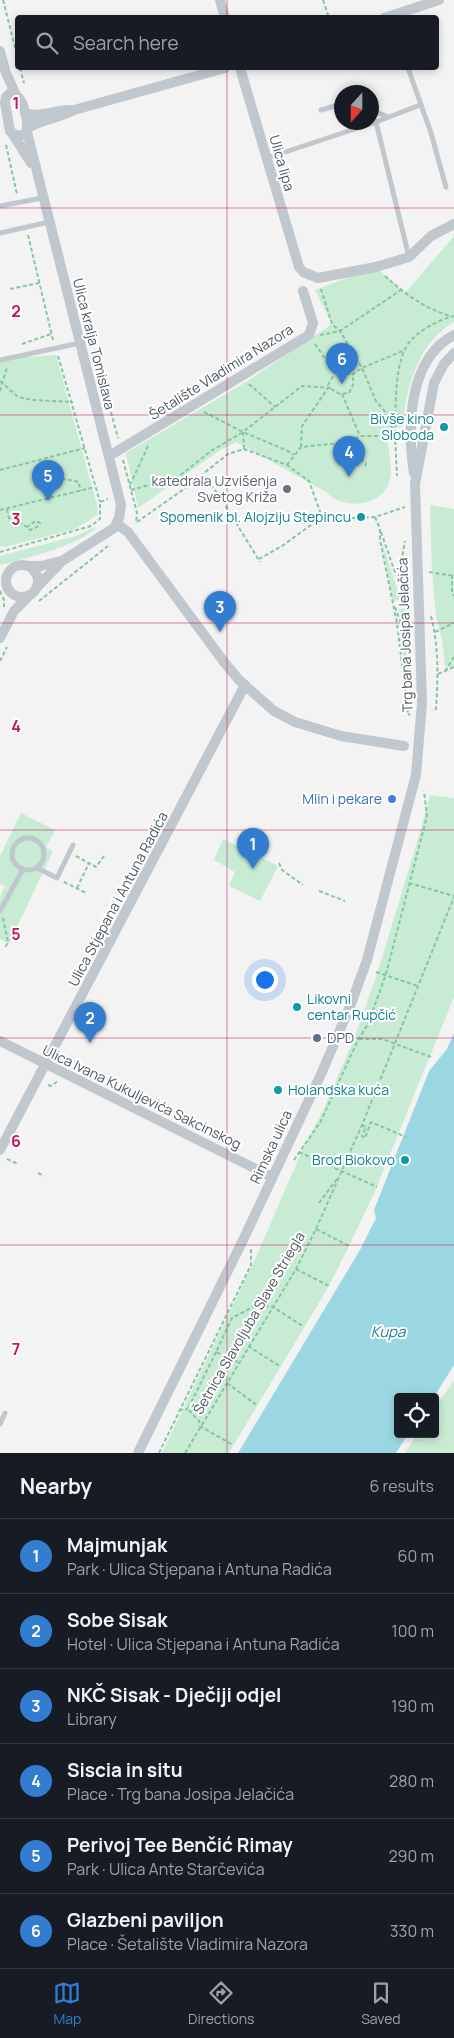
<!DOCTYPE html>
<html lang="en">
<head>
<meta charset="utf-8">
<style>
	:root { --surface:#171b24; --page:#20242c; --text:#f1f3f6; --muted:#9ea1a6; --line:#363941; --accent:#327dd0 }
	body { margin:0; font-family:Manrope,sans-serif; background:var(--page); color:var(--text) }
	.controls { position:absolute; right:15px; bottom:15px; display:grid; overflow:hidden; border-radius:5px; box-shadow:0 2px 8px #0003 }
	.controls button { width:45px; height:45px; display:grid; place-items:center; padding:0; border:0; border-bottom:1px solid var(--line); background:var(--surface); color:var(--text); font:25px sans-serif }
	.compass { position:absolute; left:334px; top:85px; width:45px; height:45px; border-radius:50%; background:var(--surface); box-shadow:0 2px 8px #0003; rotate:201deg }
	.you { position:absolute; left:264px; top:979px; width:18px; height:18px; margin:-12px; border:4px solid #fff; border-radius:50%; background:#1a73e8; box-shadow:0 0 0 8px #1a73e833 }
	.badge { display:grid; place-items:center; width:32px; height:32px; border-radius:50%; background:var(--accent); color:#fff; font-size:16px; font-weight:700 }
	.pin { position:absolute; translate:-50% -41px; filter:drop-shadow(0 1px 2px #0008) }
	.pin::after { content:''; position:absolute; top:26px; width:18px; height:15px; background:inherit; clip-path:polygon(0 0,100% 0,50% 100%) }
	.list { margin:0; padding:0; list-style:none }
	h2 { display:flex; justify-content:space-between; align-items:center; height:65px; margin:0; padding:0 20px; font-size:21px }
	h2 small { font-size:16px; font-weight:400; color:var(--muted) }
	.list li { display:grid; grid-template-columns:32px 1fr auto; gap:15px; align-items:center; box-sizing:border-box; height:75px; padding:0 20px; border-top:1px solid var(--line) }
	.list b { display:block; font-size:19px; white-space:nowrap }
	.list p { margin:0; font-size:16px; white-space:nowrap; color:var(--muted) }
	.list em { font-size:16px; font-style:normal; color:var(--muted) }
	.icon { flex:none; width:28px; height:28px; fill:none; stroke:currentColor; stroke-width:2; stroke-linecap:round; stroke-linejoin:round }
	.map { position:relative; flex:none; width:454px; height:1453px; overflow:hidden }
	.search { position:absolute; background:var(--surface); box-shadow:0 2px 8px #0003; left:15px; right:15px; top:15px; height:55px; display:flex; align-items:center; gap:12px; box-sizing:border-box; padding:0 18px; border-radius:5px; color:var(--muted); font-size:19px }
	.sheet { height:515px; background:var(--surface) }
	nav { display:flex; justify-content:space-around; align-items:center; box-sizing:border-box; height:70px; border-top:1px solid var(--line); background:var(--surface); font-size:14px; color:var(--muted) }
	nav a { display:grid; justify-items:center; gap:2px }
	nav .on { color:var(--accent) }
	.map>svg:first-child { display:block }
</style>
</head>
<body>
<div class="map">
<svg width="454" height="1453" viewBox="0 0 454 1453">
	<rect width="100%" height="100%" fill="#f4f3f3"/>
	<g fill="#c8ebd4">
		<path d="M454,236V322C417,344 407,387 402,427L386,428C387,442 393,466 390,479C384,507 343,511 326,492L236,442L219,451L138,508L126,453L246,382L332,324L315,290L376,267L405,293Z"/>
		<polygon points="56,355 98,509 97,515 82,525 72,530 5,547 0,546 0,359"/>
		<polygon points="430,505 454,509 454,668 445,666 442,639 436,617 432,572"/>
		<path d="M97,526C83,545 24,559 0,565V556L76,536Z"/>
		<polygon points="382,545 383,545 401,600 393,601"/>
		<polygon points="409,607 410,644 399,610"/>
		<polygon points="398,626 410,652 411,672 406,672"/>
		<polygon points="430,795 454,798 454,997 375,1191 349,1246 329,1286 229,1453 162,1453 256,1257 301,1153 325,1106 353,1041 377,974 418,839"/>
		<polygon points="21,813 55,830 46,847 53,851 9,944 0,939 0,897 5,886 0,884 0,856"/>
		<polygon points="223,839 278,866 260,901 229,886 235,872 214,860"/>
		<polygon points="454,1380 454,1453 405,1453 417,1434 435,1434 435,1408"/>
	</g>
	<polygon fill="#9bd7e3" points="454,1033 454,1365 434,1397 398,1397 398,1434 408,1434 396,1453 238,1453 360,1250 376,1218 374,1210 429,1071 447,1049"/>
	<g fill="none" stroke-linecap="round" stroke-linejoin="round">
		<g stroke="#84c6a3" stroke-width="2" stroke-dasharray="4 2.5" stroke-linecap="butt">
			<polyline points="3,0 18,59"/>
			<polyline points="323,0 329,18"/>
			<polyline points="20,68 24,83"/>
			<polyline points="6,145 17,194"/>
			<polyline points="28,235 53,340"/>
			<path d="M385,276C405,294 424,308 450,316"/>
			<polyline points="10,289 39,283"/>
			<path d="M321,289L332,324L340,331L362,368L376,401L387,414L395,436C396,411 394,375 404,351C411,334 437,320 454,316"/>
			<polyline points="320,335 340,331 401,290"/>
			<polyline points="22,344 51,334"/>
			<polyline points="315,344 335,373"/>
			<polyline points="58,356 100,502"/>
			<polyline points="99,368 118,438"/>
			<polyline points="0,381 18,397 32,400 73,402"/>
			<polyline points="249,384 275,407"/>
			<polyline points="331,389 340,394 349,393 354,383 352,375"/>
			<polyline points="0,391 7,367"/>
			<polyline points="342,394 360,436"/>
			<polyline points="204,412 243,432 286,450 294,455"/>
			<polyline points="243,432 244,449"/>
			<polyline points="350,442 362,460 366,463 365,469"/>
			<polyline points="301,447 302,426 328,388"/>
			<polyline points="123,460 137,513 136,523"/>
			<polyline points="287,465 301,447 350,442 360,436 395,436 397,476"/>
			<polyline points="0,470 85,448"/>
			<polyline points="58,475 48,479 45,477 49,472 56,470 59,478 79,482 80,491"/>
			<polyline points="202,475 219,495 260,562"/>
			<polyline points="130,485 148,446"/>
			<polyline points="131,490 178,477 211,451 243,432 302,386 330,388 328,385 335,373 340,371 352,375 362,368 405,350"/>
			<path d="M7,509L9,518C18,521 23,523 30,530L37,527L40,523L36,521L27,527"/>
			<polyline points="0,510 95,487"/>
			<polyline points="375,517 380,529 380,540 397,623 408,715 410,714"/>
			<polyline points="137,522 184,489 228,454 244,449 287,465 309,481 323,520"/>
			<polyline points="381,532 398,581"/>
			<polyline points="0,552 91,526 100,519 100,502 108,499"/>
			<polyline points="259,559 282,546 311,525 323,520 375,517 405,507"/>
			<polyline points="429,572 454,576"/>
			<polyline points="452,575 452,592 454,596"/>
			<polyline points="398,581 405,541"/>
			<polyline points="0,591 4,600 4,607"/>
			<polyline points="39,601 108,546"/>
			<polyline points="395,607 409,645"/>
			<path d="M431,616C439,648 438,677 436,709L432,710"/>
			<polyline points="435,632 454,623"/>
			<polyline points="0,661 7,647"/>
			<polyline points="445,671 454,657"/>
			<polyline points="438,674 454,667"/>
			<polyline points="76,856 96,867 104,856"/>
			<polyline points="279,863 282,870 303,885"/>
			<polyline points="64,882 86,893"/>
			<polyline points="409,883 454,896"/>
			<polyline points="77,888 89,863"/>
			<polyline points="319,891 345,901"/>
			<polyline points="3,918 8,942 5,948"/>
			<polyline points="376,972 418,986"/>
			<polyline points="359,1039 382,1039 431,1057"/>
			<polyline points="48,1085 51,1086 58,1081"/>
			<polyline points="362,1125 366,1127 362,1136 365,1138 371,1122 406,1137"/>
			<polyline points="299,1152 377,1187"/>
			<polyline points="7,1159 18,1164"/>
			<polyline points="294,1160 321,1121 357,1042 368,1024 386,974 427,816 424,791"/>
			<polyline points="38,1173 44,1176"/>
			<polyline points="319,1203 337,1179"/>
			<polyline points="316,1229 349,1246"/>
			<polyline points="296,1269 329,1286"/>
			<polyline points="248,1346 281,1367"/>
			<polyline points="216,1352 188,1409 199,1421 200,1426 233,1445"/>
			<polyline points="238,1362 216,1352 232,1318 257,1305 273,1307 304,1327"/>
			<polyline points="227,1383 258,1406"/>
			<polyline points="179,1410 188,1409"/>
			<polyline points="159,1453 251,1265 251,1249"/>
			<polyline points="185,1453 296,1269 316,1229 362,1125 454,897"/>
		</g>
		<g stroke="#c0c7cd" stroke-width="5">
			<polyline points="408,68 431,133 446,187"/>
			<polyline points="321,110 342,104"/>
			<polyline points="372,110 388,117"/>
			<polyline points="376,122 409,257"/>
			<polyline points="267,158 376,122 420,105"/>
			<polyline points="0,206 42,198"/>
			<polyline points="0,233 49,222"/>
			<polyline points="0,360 80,343"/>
			<circle cx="28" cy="854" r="16"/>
			<polyline points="37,868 57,878 73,845"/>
			<polyline points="0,911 23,869"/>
			<polyline points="0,1424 5,1413"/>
		</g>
		<g stroke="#c0c7cd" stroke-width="10">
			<polyline points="220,0 225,18"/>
			<polyline points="384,18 439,0"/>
			<polyline points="0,51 6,73 16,95"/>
			<polyline points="240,68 299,267 303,272 318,278 376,267 409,257 431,236 454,224"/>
			<path d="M10,93C24,95 28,119 27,132C22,137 15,136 10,131L5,103L6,97Z"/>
			<path d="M25,113C39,118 55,110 70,110"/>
			<path d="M27,129C37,120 61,118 74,110L225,68"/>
			<polyline points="27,132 121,505 119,518 114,528 62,561 38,586"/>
			<polyline points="12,133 31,163"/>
			<polyline points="109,456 309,335 313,323 303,291"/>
			<path d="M414,473C407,428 408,359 454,335"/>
			<polyline points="117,524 128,532 224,662 239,680 274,711 295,722 341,736 404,746"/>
			<circle cx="22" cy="581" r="16"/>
			<polyline points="29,566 41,566 61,561"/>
			<polyline points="0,638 14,611 29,596"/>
			<polyline points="0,1041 272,1177"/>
			<polyline points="0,1150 245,685"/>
			<polyline points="138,1453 245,1236 322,1072 351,1004 367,960 416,775 422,703 415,484 434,383 444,364 454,353"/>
		</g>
	</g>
	<path fill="none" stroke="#c2185b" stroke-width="1" stroke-opacity="0.55" d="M227,0V18M227,68V1453M0,208H454M0,415H454M0,623H454M0,830H454M0,1038H454M0,1245H454"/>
	<g fill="#0f9aa8" stroke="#fff" stroke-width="2">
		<circle cx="444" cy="427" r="5"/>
		<circle cx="361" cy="517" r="5"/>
		<circle cx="297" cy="1007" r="5"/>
		<circle cx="278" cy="1090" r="5"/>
		<circle cx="405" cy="1160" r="5"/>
	</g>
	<circle fill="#6b7280" stroke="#fff" stroke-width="2" cx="287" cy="489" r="5"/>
	<circle fill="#3f7fe0" stroke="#fff" stroke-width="2" cx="392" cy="799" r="5"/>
	<circle fill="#5c6f8a" stroke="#fff" stroke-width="2" cx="317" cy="1038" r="5"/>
	<g text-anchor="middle" stroke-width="4" stroke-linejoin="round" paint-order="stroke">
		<g font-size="14" fill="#4c565e" stroke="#fff">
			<text transform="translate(282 163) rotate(74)" y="5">Ulica lipa</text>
			<text transform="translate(94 344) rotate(76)" y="5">Ulica kralja Tomislava</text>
			<text transform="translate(221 372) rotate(-32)" y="5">Šetalište Vladimira Nazora</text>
			<text transform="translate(405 635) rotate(-92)" y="5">Trg bana Josipa Jelačića</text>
			<text transform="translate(118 899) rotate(-62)" y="5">Ulica Stjepana i Antuna Radića</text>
			<text transform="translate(142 1097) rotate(26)" y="5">Ulica Ivana Kukuljevića Sakcinskog</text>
			<text transform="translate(271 1147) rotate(-65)" y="5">Rimska ulica</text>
			<text transform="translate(249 1323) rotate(-60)" y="5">Šetnica Slavoljuba Slave Striegla</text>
		</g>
		<g font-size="14" fill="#0d838f" stroke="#fff" text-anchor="end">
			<text x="434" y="424">Bivše kino<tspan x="434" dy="16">Sloboda</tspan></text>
			<text x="351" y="522">Spomenik bl. Alojziju Stepincu</text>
			<text x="307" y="1004" text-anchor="start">Likovni<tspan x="307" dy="16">centar Rupčić</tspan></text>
			<text x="288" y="1095" text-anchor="start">Holandska kuća</text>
			<text x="395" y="1165">Brod Biokovo</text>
		</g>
		<g font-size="14" fill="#5b616d" stroke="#fff" text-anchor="end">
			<text x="277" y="486">katedrala Uzvišenja<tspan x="277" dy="16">Svetog Križa</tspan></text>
		</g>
		<g font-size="14" fill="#366cbe" stroke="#fff" text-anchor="end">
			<text x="382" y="804">Mlin i pekare</text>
		</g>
		<g font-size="14" fill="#4e5e75" stroke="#fff" text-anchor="start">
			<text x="327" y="1043">DPD</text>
		</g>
		<g font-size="15" font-style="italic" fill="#1e7d91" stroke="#fff">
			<text x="388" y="1337">Kupa</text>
		</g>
	</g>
	<g font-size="16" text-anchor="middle" font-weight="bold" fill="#c2185b" stroke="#fff" stroke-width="4" stroke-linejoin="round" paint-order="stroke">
		<text x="16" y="109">1</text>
		<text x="16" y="317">2</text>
		<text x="16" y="525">3</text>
		<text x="16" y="732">4</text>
		<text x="16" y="940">5</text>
		<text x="16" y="1147">6</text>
		<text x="16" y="1355">7</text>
	</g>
</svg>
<div class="controls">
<button><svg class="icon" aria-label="locate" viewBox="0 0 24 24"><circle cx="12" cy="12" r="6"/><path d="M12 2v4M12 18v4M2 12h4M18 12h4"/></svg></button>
</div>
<svg class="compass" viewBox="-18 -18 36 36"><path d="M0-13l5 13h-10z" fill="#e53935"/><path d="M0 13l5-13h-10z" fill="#9ea1a6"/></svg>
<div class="you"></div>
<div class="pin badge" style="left:253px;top:869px">1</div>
<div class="pin badge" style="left:90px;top:1043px">2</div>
<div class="pin badge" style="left:220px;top:632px">3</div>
<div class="pin badge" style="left:349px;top:477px">4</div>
<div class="pin badge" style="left:48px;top:501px">5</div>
<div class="pin badge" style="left:342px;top:384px">6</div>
<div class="search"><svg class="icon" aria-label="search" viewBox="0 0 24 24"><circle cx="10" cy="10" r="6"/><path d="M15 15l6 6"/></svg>Search here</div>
</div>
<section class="sheet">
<h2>Nearby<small>6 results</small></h2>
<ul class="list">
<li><span class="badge">1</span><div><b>Majmunjak</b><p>Park · Ulica Stjepana i Antuna Radića</p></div><em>60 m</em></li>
<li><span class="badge">2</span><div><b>Sobe Sisak</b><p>Hotel · Ulica Stjepana i Antuna Radića</p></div><em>100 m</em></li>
<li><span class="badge">3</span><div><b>NKČ Sisak - Dječiji odjel</b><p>Library</p></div><em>190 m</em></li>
<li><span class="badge">4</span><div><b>Siscia in situ</b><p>Place · Trg bana Josipa Jelačića</p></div><em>280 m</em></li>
<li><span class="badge">5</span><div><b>Perivoj Tee Benčić Rimay</b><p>Park · Ulica Ante Starčevića</p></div><em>290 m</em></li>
<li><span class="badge">6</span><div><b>Glazbeni paviljon</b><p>Place · Šetalište Vladimira Nazora</p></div><em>330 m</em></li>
</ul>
</section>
<nav>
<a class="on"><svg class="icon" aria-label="map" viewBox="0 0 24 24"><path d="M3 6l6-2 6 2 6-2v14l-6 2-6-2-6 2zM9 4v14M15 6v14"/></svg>Map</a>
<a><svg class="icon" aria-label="directions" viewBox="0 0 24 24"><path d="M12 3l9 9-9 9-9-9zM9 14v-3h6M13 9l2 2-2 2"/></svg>Directions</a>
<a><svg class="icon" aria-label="saved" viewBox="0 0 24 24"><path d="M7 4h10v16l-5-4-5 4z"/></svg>Saved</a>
</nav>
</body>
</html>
